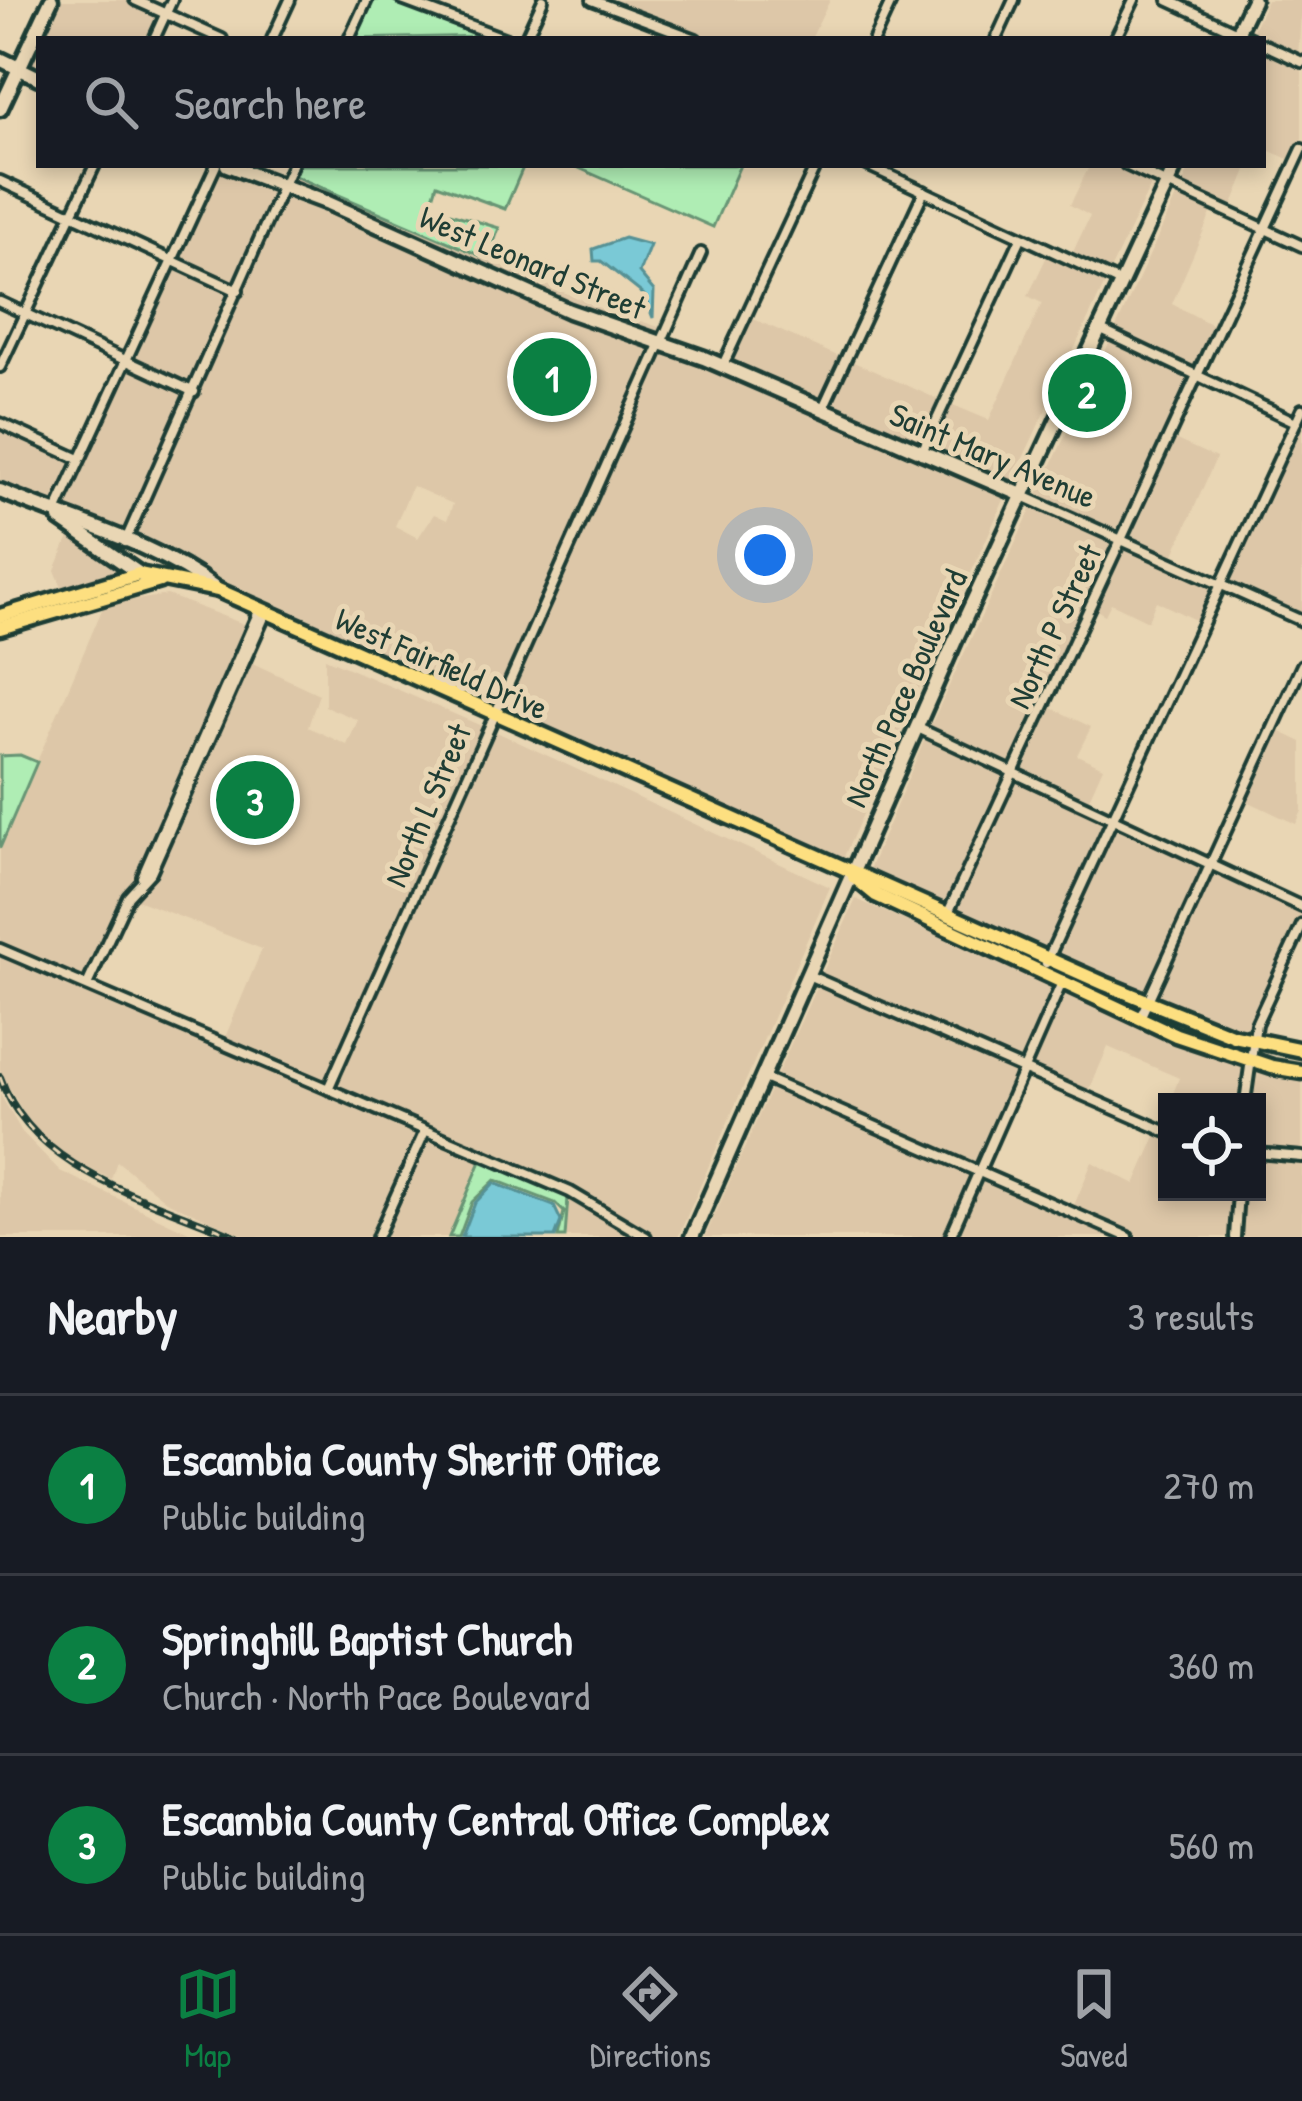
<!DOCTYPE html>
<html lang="en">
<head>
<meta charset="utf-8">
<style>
	:root { --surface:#171b24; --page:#20242c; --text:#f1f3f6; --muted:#9ea1a6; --line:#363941; --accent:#0b8043 }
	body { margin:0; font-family:"Patrick Hand",sans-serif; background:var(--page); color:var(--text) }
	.controls { position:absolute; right:36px; bottom:36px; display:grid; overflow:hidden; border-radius:0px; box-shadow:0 6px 18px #0003 }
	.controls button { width:108px; height:108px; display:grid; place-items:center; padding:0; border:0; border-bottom:3px solid var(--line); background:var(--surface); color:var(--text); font:60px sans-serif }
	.you { position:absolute; left:765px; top:555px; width:42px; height:42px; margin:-30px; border:9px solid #fff; border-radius:50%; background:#1a73e8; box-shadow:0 0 0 18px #1a73e833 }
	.badge { display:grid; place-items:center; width:78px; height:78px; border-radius:50%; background:var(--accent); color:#fff; font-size:39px; font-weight:700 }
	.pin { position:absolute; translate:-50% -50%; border:6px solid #fff; box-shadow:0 3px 12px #0006 }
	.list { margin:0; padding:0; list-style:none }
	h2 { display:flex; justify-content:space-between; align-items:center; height:156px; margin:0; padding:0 48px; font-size:51px }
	h2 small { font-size:39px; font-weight:400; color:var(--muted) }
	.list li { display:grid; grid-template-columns:78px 1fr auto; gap:36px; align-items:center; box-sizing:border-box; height:180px; padding:0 48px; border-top:3px solid var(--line) }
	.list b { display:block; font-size:45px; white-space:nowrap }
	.list p { margin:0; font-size:39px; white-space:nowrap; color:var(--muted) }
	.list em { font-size:39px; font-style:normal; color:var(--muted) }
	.icon { flex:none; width:66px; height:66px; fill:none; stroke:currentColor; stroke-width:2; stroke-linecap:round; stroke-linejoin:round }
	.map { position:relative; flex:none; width:1302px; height:1237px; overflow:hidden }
	.search { position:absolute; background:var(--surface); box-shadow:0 6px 18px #0003; left:36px; right:36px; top:36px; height:132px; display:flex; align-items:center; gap:30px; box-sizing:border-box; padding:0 42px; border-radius:0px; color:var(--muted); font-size:45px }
	.sheet { height:696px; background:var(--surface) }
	nav { display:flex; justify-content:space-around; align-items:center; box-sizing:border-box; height:168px; border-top:3px solid var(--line); background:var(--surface); font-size:33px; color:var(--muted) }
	nav a { display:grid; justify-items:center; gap:6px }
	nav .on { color:var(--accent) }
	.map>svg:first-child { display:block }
</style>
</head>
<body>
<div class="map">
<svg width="1302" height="1237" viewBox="0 0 1302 1237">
	<rect width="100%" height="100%" fill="#e9d6b4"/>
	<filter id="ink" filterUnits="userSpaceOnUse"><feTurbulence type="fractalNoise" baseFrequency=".00833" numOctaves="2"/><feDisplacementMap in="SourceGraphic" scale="24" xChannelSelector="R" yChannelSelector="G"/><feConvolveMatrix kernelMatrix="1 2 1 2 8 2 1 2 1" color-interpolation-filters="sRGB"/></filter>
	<g filter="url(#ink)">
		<g fill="#ddc7a8" fill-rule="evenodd">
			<polygon points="55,0 126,0 161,16 150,39 39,39 39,74 24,67"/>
			<polygon points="612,0 830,0 811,39 708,39"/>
			<polygon points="1267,0 1302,0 1298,56 1251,34"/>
			<polygon points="1263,48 1302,66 1302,141 1293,161 1263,148"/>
			<polygon points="1090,165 1117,165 1153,181 1109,273 1071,256 1090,216 1070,205"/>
			<polygon points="1191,165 1249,165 1231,209 1182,186"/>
			<polygon points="219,166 280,188 236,286 174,258"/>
			<polygon points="294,175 600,308 665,329 659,339 600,319 289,183"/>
			<path d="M286,191L655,346L493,705L130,540ZM412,486L453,504L447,520L434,514L418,538L395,526Z"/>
			<polygon points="1178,193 1213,209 1172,304 1216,327 1196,369 1114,332"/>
			<polygon points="1048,254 1106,281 1010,486 926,451 948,403 989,420 1042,303 1028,296"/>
			<polygon points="171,265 233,294 192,387 127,358"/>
			<polygon points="749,317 842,358 820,405 727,363"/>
			<polygon points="1111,339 1192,377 1119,535 1036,498"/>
			<polygon points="662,348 1007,493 842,861 499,708"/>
			<polygon points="849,360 942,401 920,449 826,408"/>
			<polygon points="124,365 189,394 124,537 60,509"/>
			<polygon points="1302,424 1302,615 1227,581"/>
			<polygon points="0,427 72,461 54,506 0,480"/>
			<polygon points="1172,438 1216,458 1172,559 1125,537"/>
			<polygon points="1033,505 1115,542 1011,768 929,729"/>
			<polygon points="70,535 109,556 127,571 63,590 55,570"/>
			<polygon points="1122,545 1216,587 1199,622 1156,601 1148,621 1111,603 1105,615 1093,608"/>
			<polygon points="167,595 249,626 136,881 85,980 0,945 0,848 104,605"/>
			<polygon points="325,658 484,727 327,1084 224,1040 262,949 132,898 92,982 131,899 154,874 248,661 319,694 308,727 347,745 358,720 325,706"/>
			<polygon points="1048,706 1091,727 1077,755 1103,767 1087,803 1017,771"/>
			<polygon points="490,729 830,887 678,1237 653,1237 571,1189 333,1087"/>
			<polygon points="1277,730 1302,742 1302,811 1296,824 1245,800"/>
			<polygon points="926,736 1008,775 947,907 868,872"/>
			<polygon points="1014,778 1107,821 1047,951 953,910"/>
			<polygon points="1114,824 1208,868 1146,995 1053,954"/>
			<polygon points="1214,871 1302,911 1250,1036 1153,998"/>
			<polygon points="856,899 1056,987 1022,1064 821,976"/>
			<polygon points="0,953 420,1133 373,1237 247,1237 166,1201 117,1161 111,1179 63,1156 30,1125 0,1071"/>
			<polygon points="818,983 1019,1072 977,1166 775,1079"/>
			<polygon points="1063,990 1245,1069 1242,1102 1170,1102 1179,1078 1108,1047 1088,1093 1028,1067"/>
			<polygon points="1252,1071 1302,1076 1302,1153 1257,1149 1257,1102 1249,1102"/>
			<polygon points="772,1086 974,1173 946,1237 705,1237"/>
			<polygon points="0,1094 22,1132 60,1171 199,1237 0,1237"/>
			<polygon points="1158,1132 1167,1136 1167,1192 1235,1192 1231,1237 1138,1237 1073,1208 1092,1162 1135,1184"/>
			<polygon points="426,1136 482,1159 449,1237 381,1237"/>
			<polygon points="1257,1157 1302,1161 1302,1237 1238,1237 1241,1192 1257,1192"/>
			<polygon points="486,1161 568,1196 638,1237 565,1237 567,1197"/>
			<polygon points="980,1176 1118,1237 954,1237"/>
		</g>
		<g fill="#afedb4" stroke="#679574" stroke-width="3">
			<polygon points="370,0 391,0 489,36 353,39"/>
			<polygon points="296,165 524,165 505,209 437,184 430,207 499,228 488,259 292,175"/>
			<polygon points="572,165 740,165 713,227"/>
			<polygon points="20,755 37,762 0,848 0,756"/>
			<polygon points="482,1159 568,1197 565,1237 558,1237 564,1212 555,1203 495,1180 472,1202 459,1237 449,1237"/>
		</g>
		<g fill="#7ac9d6" stroke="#569195" stroke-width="3">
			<polygon points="624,238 650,245 639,273 654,291 653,318 644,295 601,261 594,261 593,249"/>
			<polygon points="494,1183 554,1206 561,1221 555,1237 462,1237 475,1203"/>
		</g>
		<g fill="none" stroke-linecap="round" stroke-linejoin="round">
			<defs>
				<g id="street">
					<polyline points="135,0 222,39"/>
					<polyline points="402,0 506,39"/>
					<polyline points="592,0 696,39"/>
					<polyline points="1168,0 1252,39"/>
					<polyline points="154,39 172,0"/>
					<polyline points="272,39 290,0"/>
					<polyline points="349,39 367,0"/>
					<polyline points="525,39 543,0"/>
					<polyline points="874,39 892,0"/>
					<polyline points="996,39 1014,0"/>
					<polyline points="1115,39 1134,0"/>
					<polyline points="1263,44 1302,62"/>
					<polyline points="867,165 1121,283"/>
					<polyline points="1126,165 1302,246"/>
					<polyline points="0,181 238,291"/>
					<polyline points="0,302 194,392"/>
					<polyline points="1101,330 1296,422"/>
					<polyline points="723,365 816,165"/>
					<polyline points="0,367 95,165"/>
					<polyline points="823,408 924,191"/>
					<polyline points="0,423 77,458"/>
					<polyline points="921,454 1021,238"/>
					<polyline points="1023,496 1302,621"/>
					<polyline points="56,512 216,165"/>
					<polyline points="125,542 292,165"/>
					<polyline points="918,728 1302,907"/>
					<polyline points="142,877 259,611"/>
					<polyline points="947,915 1302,149"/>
					<polyline points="0,949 570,1192 646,1237"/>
					<polyline points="1046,963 1302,409"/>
					<polyline points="808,975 1167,1132"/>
					<polyline points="87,985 128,897 151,872 266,613"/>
					<polyline points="1140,1018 1302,665"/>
					<polyline points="762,1077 1128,1237"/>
					<polyline points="328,1089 701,253"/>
					<polyline points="1245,1102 1256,1024 1302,925"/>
					<polyline points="1257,1153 1302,1157"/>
					<polyline points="377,1237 425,1131"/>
					<polyline points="950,1237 1063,980"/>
					<polyline points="1235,1237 1238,1192"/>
				</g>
				<g id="secondary">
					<polyline points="1234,39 1253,0"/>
					<polyline points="0,59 39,78"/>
					<polyline points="0,109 51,0"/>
					<polyline points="227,165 328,203 569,311 704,358 1022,495"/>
					<path d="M0,491C71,521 154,542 216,589"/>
					<polyline points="60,519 147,579"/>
					<polyline points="692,1237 957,636 1176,165"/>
				</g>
				<g id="primary">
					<polyline points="0,616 139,574 218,590 1105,984 1234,1036 1302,1050"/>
					<polyline points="0,628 160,581"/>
					<polyline points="854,877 876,895 1176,1035 1272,1067 1302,1072"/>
				</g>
			</defs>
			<use href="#street" stroke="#1f3d34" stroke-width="16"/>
			<use href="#secondary" stroke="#1f3d34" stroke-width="21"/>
			<use href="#primary" stroke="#1f3d34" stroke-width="21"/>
			<use href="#street" stroke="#e9d6b4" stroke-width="8"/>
			<use href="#secondary" stroke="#e9d6b4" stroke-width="12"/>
			<use href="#primary" stroke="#fddf80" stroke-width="12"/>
			<defs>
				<path id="rail" d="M0,1077C34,1174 152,1199 237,1237"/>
			</defs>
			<use href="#rail" stroke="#1f3d34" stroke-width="8"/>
			<use href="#rail" stroke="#e9d6b4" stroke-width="3" stroke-dasharray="9" stroke-linecap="butt"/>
		</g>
	</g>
	<g text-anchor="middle" stroke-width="10" stroke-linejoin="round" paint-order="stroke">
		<g font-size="33" fill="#1f3d34" stroke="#e9d6b4">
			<text transform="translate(533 262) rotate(23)" y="12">West Leonard Street</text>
			<text transform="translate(993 455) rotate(23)" y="12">Saint Mary Avenue</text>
			<text transform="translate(1054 626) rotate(-65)" y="12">North P Street</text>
			<text transform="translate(442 663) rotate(24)" y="12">West Fairfield Drive</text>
			<text transform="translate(905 688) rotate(-66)" y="12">North Pace Boulevard</text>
			<text transform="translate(427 805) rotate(-67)" y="12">North L Street</text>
		</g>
	</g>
</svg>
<div class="controls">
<button><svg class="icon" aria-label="locate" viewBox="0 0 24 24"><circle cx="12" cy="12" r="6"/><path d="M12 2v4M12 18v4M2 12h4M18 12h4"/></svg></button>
</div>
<div class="you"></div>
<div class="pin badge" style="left:552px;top:377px">1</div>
<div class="pin badge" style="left:1087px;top:393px">2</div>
<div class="pin badge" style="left:255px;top:800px">3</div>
<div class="search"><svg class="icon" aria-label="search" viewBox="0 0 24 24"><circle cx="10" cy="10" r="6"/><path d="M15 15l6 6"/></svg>Search here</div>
</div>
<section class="sheet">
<h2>Nearby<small>3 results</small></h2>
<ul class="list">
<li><span class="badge">1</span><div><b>Escambia County Sheriff Office</b><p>Public building</p></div><em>270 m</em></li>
<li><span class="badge">2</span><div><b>Springhill Baptist Church</b><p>Church · North Pace Boulevard</p></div><em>360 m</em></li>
<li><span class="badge">3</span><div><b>Escambia County Central Office Complex</b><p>Public building</p></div><em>560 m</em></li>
</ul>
</section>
<nav>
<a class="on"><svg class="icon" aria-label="map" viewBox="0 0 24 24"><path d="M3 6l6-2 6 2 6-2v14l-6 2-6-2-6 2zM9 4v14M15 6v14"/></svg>Map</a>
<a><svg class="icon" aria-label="directions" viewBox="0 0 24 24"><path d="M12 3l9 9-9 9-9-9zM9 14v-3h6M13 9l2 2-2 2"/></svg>Directions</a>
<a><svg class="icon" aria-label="saved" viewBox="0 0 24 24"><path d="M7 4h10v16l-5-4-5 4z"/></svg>Saved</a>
</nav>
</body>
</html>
